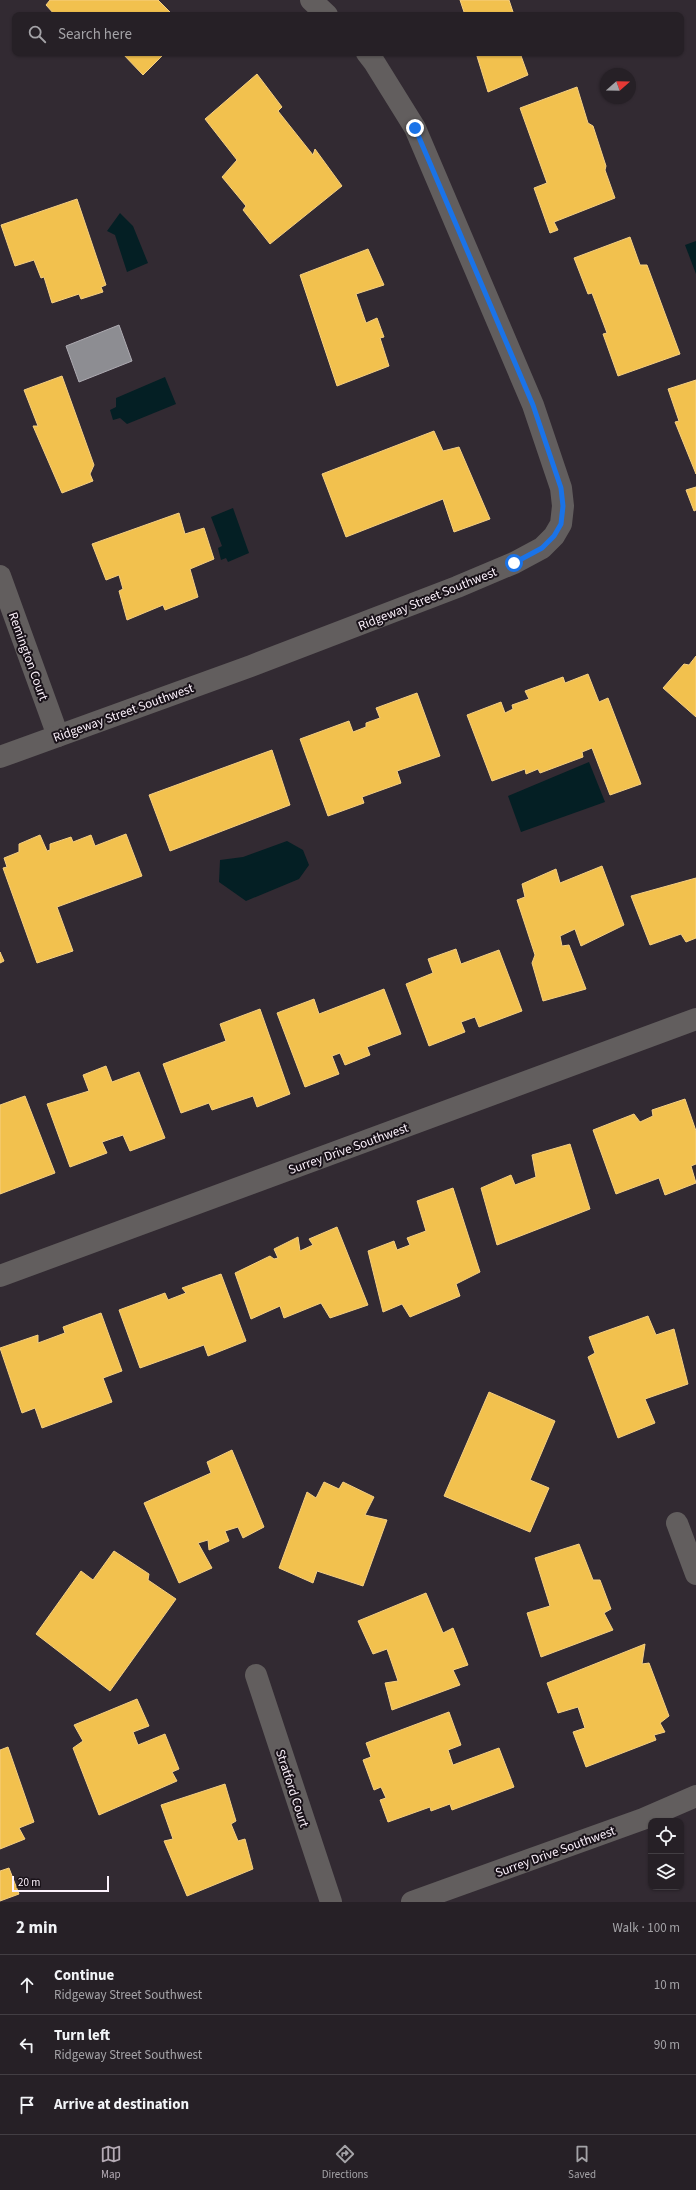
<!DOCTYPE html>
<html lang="en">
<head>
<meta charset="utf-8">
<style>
	:root { --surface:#262026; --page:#2e282e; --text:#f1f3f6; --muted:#a4a3a7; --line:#423e43; --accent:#b5abb5 }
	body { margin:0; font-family:"Source Sans 3",sans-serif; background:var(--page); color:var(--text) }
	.controls { position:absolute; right:12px; bottom:12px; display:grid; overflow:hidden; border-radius:8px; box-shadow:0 1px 3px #0004 }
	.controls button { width:36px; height:36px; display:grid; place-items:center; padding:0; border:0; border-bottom:1px solid var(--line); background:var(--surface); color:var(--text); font:20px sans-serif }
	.compass { position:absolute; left:600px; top:68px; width:36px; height:36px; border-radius:50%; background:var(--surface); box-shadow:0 1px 3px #0004; rotate:70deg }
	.scale { position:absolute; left:12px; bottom:10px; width:97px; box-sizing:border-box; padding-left:4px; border:2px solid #fbf1fb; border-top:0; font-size:11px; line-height:14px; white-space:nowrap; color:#fbf1fb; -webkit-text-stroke:3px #191219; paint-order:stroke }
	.stop { position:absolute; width:12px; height:12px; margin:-9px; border:3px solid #1a73e8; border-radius:50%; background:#fff }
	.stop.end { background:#1a73e8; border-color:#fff; box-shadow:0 1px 4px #0008 }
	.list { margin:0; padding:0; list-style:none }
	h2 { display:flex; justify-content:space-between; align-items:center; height:52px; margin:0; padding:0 16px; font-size:17px }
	h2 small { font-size:13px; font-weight:400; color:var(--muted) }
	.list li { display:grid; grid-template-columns:26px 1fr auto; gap:12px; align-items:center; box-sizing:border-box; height:60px; padding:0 16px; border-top:1px solid var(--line) }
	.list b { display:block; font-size:15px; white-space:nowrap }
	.list p { margin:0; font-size:13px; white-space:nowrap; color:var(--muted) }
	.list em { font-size:13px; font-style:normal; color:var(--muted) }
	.icon { flex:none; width:22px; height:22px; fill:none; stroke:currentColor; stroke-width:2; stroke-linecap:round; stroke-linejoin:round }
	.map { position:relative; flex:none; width:696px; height:1902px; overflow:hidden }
	.search { position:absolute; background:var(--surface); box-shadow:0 1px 3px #0004; left:12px; right:12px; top:12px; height:44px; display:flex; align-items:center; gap:10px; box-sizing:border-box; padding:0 14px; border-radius:8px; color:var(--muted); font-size:15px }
	.sheet { height:232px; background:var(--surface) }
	nav { display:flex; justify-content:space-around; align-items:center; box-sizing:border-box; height:56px; border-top:1px solid var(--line); background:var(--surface); font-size:11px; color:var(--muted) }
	nav a { display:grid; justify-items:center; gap:2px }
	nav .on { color:var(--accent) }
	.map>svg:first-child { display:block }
</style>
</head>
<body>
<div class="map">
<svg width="696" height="1902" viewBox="0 0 696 1902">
	<rect width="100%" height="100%" fill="#322a32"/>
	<g fill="#041f24">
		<polygon points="120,213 133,226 148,263 127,272 115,235 107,231"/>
		<polygon points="696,241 696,274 685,245"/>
		<polygon points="165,377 176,404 127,424 120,418 113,420 110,410 116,407 116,398"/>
		<polygon points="233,508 249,553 228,562 226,558 221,560 218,548 222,546 211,517"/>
		<polygon points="589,762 605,802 521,832 508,796"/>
		<polygon points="287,841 303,850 309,865 299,879 246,901 219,882 220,860 243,857"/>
	</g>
	<g fill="#f2c14e" stroke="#f5cf82">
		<polygon points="50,0 158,0 173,15 55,15 46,5"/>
		<polygon points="460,0 509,0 514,15 465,15"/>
		<polygon points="122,53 165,53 143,75"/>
		<polygon points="476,53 520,53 528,75 488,92"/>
		<polygon points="257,74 282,107 278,111 313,155 315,149 342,186 270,244 243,210 246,206 222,177 237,160 205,119"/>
		<polygon points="577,87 588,123 593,126 606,166 605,170 615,198 554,222 558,230 550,233 534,188 547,183 520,108"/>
		<polygon points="77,199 106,285 101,287 103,292 81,299 79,294 52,303 44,277 41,278 34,260 15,266 1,225"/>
		<polygon points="630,237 640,265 647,265 680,354 618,376 603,334 607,333 592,293 588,294 574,258"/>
		<polygon points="368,249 384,285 356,294 366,323 377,318 384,337 380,338 389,366 337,386 300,275"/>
		<polygon points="62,376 94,465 90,474 93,481 62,493 33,426 38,426 24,390"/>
		<polygon points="696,380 696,474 675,422 679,421 668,389"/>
		<polygon points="434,431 443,451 459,447 490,519 454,532 443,499 346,537 322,474"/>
		<polygon points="696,487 696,510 694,511 686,490"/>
		<polygon points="179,513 185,534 204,528 214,559 190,569 198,597 165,610 163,605 127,620 119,591 123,589 119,575 106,580 92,544"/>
		<polygon points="696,656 696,717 663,688 684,664 689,665"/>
		<polygon points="588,674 599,702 608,698 641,784 610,795 592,748 582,752 583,757 540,773 538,769 526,774 525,769 492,781 467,715 501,702 505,713 513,709 512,705 529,699 525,691 563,677 565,683"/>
		<polygon points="417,693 440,756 397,771 401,783 362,797 364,803 328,816 300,739 349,721 353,732 366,727 366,723 380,718 376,708"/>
		<polygon points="272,750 290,805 170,851 149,795"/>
		<polygon points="126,834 142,876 57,907 73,951 37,963 3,868 7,867 4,858 19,852 19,844 40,835 47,851 50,850 50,844 71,837 73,842 91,835 95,846"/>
		<polygon points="602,866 624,925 581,946 575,929 560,936 562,946 569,945 586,989 543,1001 532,963 535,955 517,900 525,897 522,884 556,869 560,883"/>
		<polygon points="696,878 696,938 686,942 681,934 650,945 631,896"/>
		<polygon points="456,949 461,964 499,950 522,1011 479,1027 475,1017 461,1022 465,1032 429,1046 406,984 433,973 428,959"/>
		<polygon points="0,952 4,961 0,963"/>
		<polygon points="384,989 401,1034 367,1047 370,1055 345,1065 340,1053 332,1056 339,1074 305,1087 277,1013 314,999 319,1014"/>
		<polygon points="260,1009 290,1094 257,1107 253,1096 212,1110 209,1103 181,1113 163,1064 226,1041 220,1024"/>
		<polygon points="106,1066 112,1082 139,1072 165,1138 130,1151 123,1135 102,1142 107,1153 70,1167 47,1104 89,1091 83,1075"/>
		<polygon points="25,1096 55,1173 0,1194 0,1105"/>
		<polygon points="685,1099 696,1131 696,1164 691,1166 696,1183 665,1195 659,1178 616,1194 593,1130 634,1114 640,1122 653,1116 652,1110"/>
		<polygon points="570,1144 590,1209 497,1245 481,1188 511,1175 515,1185 536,1177 532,1155"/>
		<polygon points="453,1188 480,1272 456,1284 460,1296 410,1317 402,1304 383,1312 368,1251 394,1241 397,1250 410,1245 407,1238 426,1231 417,1201"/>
		<polygon points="337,1227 368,1305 330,1318 321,1303 284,1318 280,1306 251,1319 235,1273 270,1256 274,1259 278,1258 274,1249 298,1237 300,1251 313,1245 309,1239"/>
		<polygon points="221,1274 246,1341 208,1356 204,1345 140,1368 119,1310 165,1293 168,1300 186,1293 182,1288"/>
		<polygon points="101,1313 122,1371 103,1378 112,1402 42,1428 35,1408 22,1413 0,1348 38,1335 38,1343 65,1333 63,1327"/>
		<polygon points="648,1316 656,1335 674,1329 688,1384 645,1399 655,1423 618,1438 588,1357 595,1353 589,1337"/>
		<polygon points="489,1392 555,1421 530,1480 549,1488 530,1532 444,1496"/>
		<polygon points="232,1450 264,1527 243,1538 238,1527 225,1531 229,1541 209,1550 208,1540 198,1543 212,1568 179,1583 144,1503 211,1473 207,1462"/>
		<polygon points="324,1482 339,1489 343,1482 374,1497 365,1515 387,1520 363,1586 317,1571 313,1583 279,1568 307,1492 316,1498"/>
		<polygon points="579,1544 593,1580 600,1580 611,1609 604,1613 613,1630 541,1657 527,1613 550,1606 535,1558"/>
		<polygon points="114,1551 149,1574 148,1580 176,1599 110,1691 36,1634 81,1571 93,1580"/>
		<polygon points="426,1593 443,1633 453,1628 468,1665 453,1670 460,1685 392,1710 385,1683 398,1681 387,1649 373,1654 358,1621"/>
		<polygon points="645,1644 642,1664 649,1663 669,1716 660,1723 665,1732 654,1735 656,1740 586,1767 573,1732 585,1728 578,1707 558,1713 547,1683"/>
		<polygon points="137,1699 149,1726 133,1732 138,1745 165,1734 179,1769 172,1772 177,1781 99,1815 73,1748 83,1741 74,1725"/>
		<polygon points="449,1712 461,1745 448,1750 453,1765 499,1748 514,1787 452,1810 450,1804 431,1811 430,1807 388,1822 380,1800 386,1798 381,1787 374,1790 363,1760 371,1757 366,1743"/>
		<polygon points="8,1747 34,1822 19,1828 25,1839 0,1849 0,1750"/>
		<polygon points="225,1784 236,1821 231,1824 238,1841 245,1839 253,1869 187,1896 164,1841 173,1839 161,1805"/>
		<polygon points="9,1868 19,1894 0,1901 0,1871"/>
	</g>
	<polygon fill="#8d8d92" stroke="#aeabb2" points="119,325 132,361 79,382 66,346"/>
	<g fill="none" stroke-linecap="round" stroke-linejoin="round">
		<g stroke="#625e5e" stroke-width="22">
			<polyline points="311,0 327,15"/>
			<polyline points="0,576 58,736"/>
			<polyline points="0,757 251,666 457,587 514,563 542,548 554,536 561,524 563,506 561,488 533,405 415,128 374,62 367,53"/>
			<polyline points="0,1276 696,1019"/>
			<polyline points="677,1523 696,1574"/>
			<polyline points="256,1675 331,1902"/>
			<polyline points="412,1902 643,1819 696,1796"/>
		</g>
	</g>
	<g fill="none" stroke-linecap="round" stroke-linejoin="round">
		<polyline stroke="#1a73e8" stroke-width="5" points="415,128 533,405 561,488 563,506 561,524 554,536 542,548 514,563"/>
	</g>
	<g text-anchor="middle" stroke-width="4" stroke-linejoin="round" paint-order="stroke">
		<g font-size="13" fill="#fbf1fb" stroke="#191219">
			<text transform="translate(427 598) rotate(-22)" y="5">Ridgeway Street Southwest</text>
			<text transform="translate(29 656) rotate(70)" y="5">Remington Court</text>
			<text transform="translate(123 712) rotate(-20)" y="5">Ridgeway Street Southwest</text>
			<text transform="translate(348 1148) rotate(-20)" y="5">Surrey Drive Southwest</text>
			<text transform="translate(293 1788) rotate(72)" y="5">Stratford Court</text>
			<text transform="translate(555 1851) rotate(-20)" y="5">Surrey Drive Southwest</text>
		</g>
	</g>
</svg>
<div class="controls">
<button><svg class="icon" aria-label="locate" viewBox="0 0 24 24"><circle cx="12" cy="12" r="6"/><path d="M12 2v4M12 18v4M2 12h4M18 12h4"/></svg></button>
<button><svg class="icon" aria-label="layers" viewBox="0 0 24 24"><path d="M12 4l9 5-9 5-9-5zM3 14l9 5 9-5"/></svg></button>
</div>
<svg class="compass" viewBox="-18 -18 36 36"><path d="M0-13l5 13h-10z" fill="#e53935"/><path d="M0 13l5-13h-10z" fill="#a4a3a7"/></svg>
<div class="scale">20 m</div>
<div class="stop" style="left:514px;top:563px"></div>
<div class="stop end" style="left:415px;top:128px"></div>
<div class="search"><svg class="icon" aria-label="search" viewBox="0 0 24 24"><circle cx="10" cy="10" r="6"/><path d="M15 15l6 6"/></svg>Search here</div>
</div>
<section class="sheet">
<h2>2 min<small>Walk · 100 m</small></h2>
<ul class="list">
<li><svg class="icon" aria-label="ahead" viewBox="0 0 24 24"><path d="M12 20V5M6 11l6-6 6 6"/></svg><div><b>Continue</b><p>Ridgeway Street Southwest</p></div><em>10 m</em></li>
<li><svg class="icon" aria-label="left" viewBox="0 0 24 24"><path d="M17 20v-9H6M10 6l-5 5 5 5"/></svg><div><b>Turn left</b><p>Ridgeway Street Southwest</p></div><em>90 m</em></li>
<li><svg class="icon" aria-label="arrive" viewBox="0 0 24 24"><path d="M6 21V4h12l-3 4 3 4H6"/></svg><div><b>Arrive at destination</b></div></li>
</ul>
</section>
<nav>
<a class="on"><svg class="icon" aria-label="map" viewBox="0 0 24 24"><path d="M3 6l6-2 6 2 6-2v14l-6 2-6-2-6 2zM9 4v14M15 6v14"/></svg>Map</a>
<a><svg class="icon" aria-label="directions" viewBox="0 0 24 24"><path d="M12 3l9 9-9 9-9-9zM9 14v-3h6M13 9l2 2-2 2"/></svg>Directions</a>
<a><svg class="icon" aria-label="saved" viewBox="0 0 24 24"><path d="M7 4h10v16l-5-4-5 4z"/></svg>Saved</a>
</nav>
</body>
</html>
